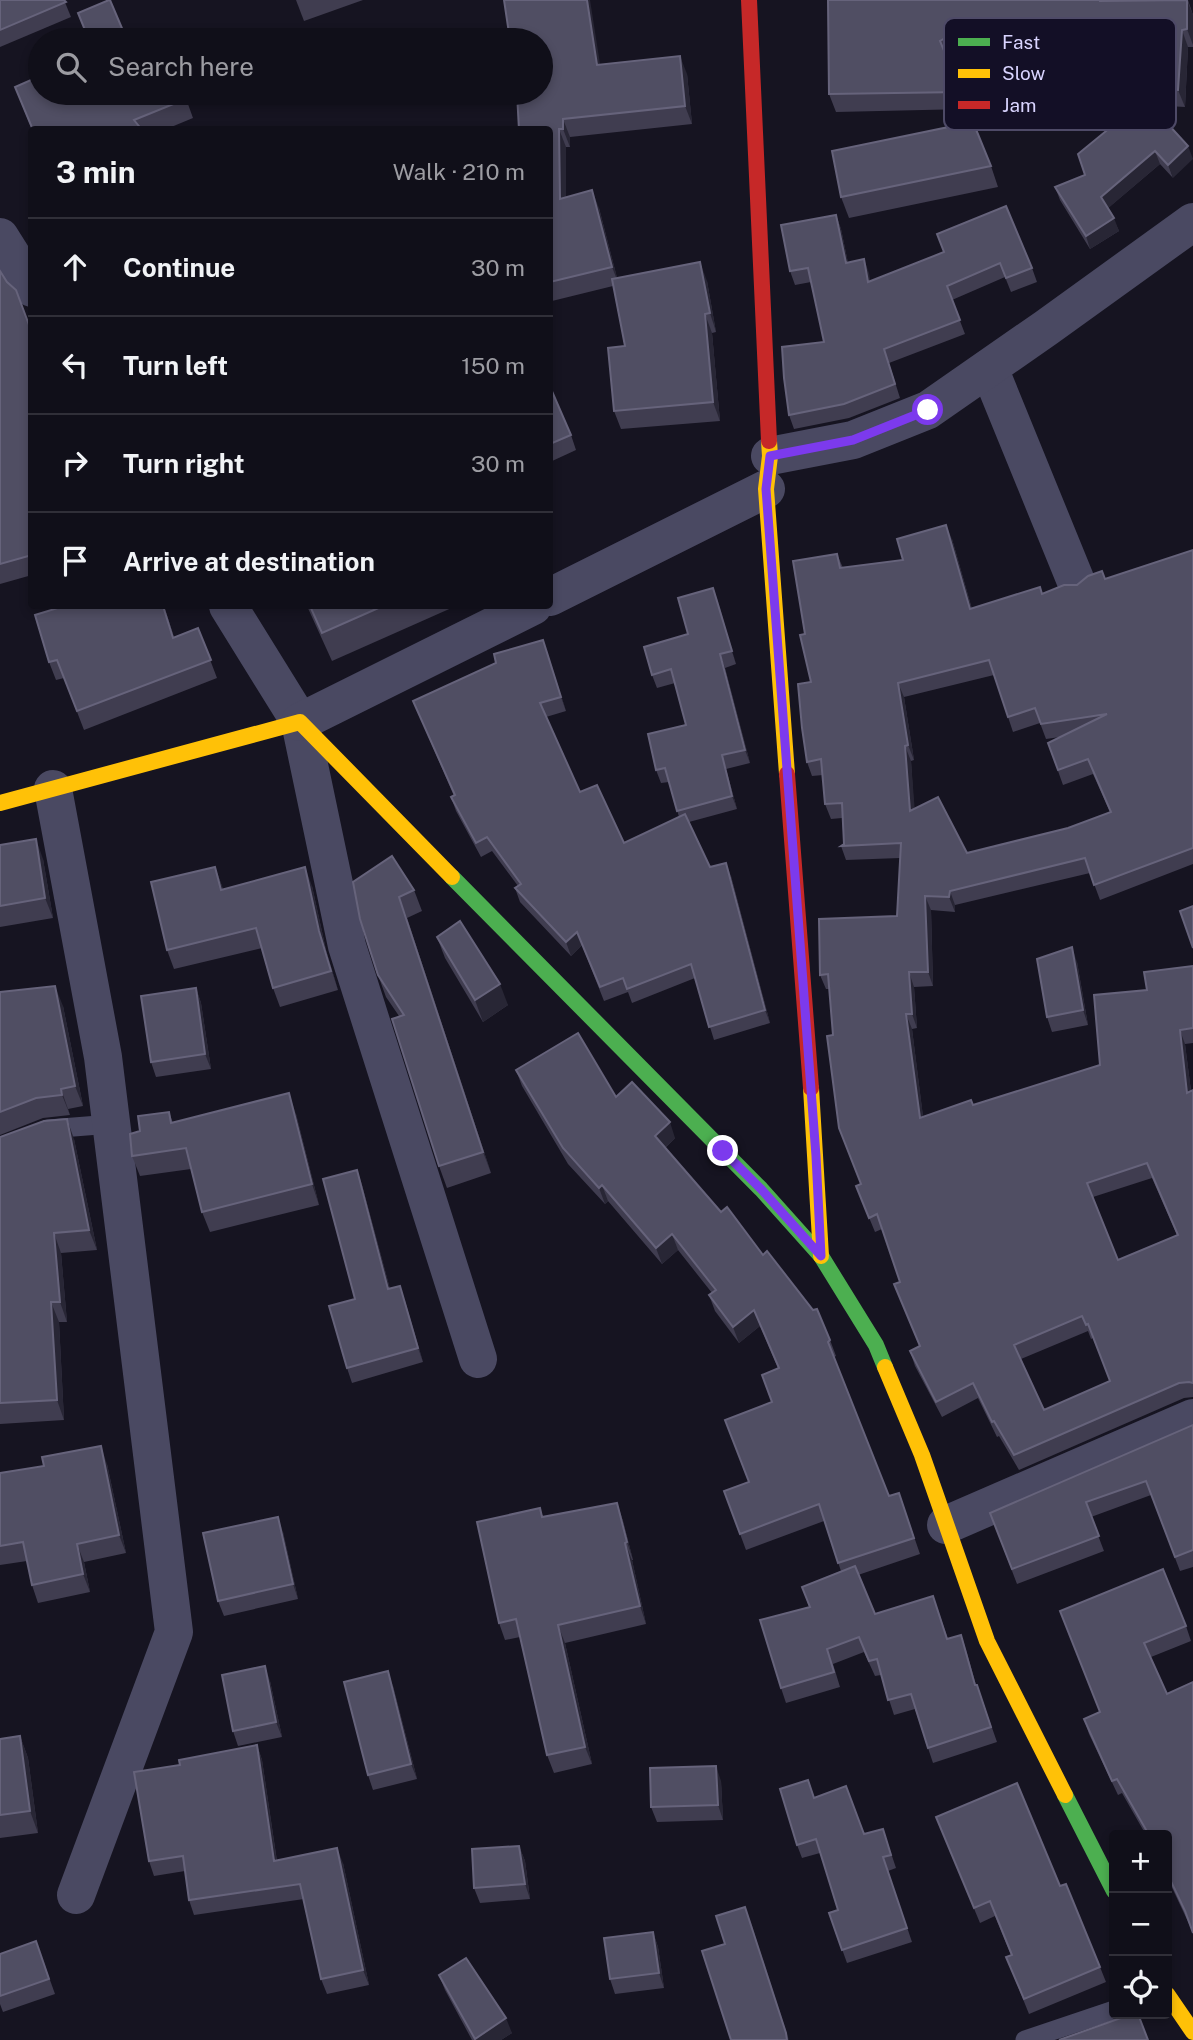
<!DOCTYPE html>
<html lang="en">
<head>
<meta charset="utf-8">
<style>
	:root { --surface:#100f19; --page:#1e1d26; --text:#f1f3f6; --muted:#9c9ca2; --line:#302f38 }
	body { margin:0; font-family:"Public Sans",sans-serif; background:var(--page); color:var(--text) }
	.controls { position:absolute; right:21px; bottom:21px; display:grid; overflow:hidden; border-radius:7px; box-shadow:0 4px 10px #0003 }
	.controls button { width:63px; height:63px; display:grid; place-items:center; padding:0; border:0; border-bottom:2px solid var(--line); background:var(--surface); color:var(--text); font:35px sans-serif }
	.stop { position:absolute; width:21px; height:21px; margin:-16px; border:5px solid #7c3aed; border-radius:50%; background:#fff }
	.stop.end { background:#7c3aed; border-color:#fff; box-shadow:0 2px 7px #0008 }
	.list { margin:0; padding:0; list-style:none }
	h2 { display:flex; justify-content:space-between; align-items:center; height:91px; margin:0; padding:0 28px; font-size:30px }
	h2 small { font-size:23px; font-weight:400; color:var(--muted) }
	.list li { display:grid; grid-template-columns:46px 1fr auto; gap:21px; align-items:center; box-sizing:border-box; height:98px; padding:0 28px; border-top:2px solid var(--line) }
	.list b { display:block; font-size:26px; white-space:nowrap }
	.list em { font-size:23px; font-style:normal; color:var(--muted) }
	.icon { flex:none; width:38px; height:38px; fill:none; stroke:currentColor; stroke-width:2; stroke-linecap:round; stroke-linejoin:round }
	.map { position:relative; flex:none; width:1193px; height:2040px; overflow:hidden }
	.search { position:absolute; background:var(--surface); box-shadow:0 4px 10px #0003; left:28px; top:28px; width:525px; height:77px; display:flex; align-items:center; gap:18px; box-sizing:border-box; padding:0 24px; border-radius:38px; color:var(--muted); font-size:26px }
	.panel { position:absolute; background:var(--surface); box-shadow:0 4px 10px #0003; left:28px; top:126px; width:525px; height:483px; border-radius:7px }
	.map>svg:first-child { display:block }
</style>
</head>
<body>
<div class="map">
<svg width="1193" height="2040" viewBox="0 0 1193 2040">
	<rect width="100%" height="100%" fill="#161421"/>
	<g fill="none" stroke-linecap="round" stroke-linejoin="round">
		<g stroke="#4a4962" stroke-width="19">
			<polyline points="0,1148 48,1129 112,1124"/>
			<polyline points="1025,2040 1114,2010"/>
		</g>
		<g stroke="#4a4962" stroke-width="38">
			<polyline points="0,237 32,288"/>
			<polyline points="989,368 1075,579"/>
			<polyline points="770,456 853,440 928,410 1046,328 1193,222"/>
			<polyline points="550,597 766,489"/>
			<polyline points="228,606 300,722 347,946 478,1359"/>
			<polyline points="300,722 533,606"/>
			<polyline points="53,789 103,1057 174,1632 76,1895"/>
			<polyline points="946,1525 1193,1418"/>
		</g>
		<g stroke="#4caf50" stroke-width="16">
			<polyline points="452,877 761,1189 821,1256 876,1345 885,1367"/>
			<polyline points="1065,1795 1114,1891"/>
		</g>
		<g stroke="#ffc107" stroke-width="16">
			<polyline points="769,441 770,456 766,489 787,774"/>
			<polyline points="0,803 300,722 452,877"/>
			<polyline points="811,1088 821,1256"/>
			<polyline points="885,1367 922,1455 987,1641 1065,1795"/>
			<polyline points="1167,1994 1193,2032"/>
		</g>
		<g stroke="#c62828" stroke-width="16">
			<polyline points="749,0 769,441"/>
			<polyline points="787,774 811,1088"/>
		</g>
	</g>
	<g fill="#403d50" fill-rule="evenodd">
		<polygon points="0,0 64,0 71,17 0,47"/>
		<polygon points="296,0 363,0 304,21"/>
		<polygon points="828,0 1107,0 1107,1 1188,0 1193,15 1193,47 1188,47 1185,107 1150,105 1173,178 1160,164 1108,208 1119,231 1090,249 1060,200 1055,187 1085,175 1138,104 1040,98 1041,108 1002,109 964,49 947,57 967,109 836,112 829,94"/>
		<polygon points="600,65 687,74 692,124 570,137 570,147 566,147 566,197 599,208 617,278 707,281 716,332 712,333 720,421 621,429 614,411 625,346 613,286 552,301 550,294 550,130"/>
		<polygon points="15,87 184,93 193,118 164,130 32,130"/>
		<polygon points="991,166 998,187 849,218 841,197"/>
		<polygon points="836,215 841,229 848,263 864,259 870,281 944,253 937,234 1032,268 1037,282 1011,292 1005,277 952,300 965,334 889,363 900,398 849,418 794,429 789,415 824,342 811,282 795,285 790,271"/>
		<polygon points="32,332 32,575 0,584 0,435"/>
		<polygon points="550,390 571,435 576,450 550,462"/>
		<path d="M952,539L972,609L1105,579L1193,550V864L1100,900L1090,873L955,905V912L931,910L933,986L914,987L917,1028L912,1029L923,1117L973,1105L1100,1065L1147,990L1193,966V1043L1185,1044L1191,1091L1193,1090V1397L1184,1398L1019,1470L999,1436L997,1437L978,1398L942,1417L915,1366L910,1351L920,1347L894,1284L900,1282L882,1229L875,1232L856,1186L861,1184L833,1035L829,989H826L820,975L897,916L900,858L846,860L841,846L844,844L842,818L831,819L825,804L823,775L812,776L807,762L811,682L805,634L837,554L843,568L903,560ZM994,675L1013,732L1040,723L1046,739L1060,737L1048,743L1063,785L1093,774L1110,812L1068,828L967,853L914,809L911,761L914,760L904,697ZM1152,1178L1177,1235L1118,1260L1093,1197ZM1088,1331L1091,1339L1093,1338L1110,1381L1044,1410L1021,1359Z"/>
		<polygon points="713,588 736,664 725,668 750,763 726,769 737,809 689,822 710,867 731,876 770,1023 714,1040 695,978 632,1003 628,992 604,1001 582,945 571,956 520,902 515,888 518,886 492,851 481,857 456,811 451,797 454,796 413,701 496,663 543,640 566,711 546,717 580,792 624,843 679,817 669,782 661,783 656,770 686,725 675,683 657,688 652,675 688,634"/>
		<polygon points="57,606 164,606 174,637 198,628 217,678 84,730 64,678 56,680 49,662 58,608"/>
		<polygon points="307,606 456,606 332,661"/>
		<polygon points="0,845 43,859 53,918 0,927"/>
		<polygon points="215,867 223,889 312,886 326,950 338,990 280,1007 273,988 262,948 174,969 167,950"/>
		<polygon points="353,882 414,890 422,911 407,918 491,1173 447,1188 439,1166 399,1016 386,997 378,975"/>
		<polygon points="437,937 508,1005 483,1022 445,958"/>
		<polygon points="1077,962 1088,1025 1052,1032 1047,1017"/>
		<polygon points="196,988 201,1003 211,1069 156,1077 151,1062"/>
		<polygon points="0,992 63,1006 83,1106 68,1109 70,1115 43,1118 0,1135"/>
		<polygon points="516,1070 616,1097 675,1138 665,1148 721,1212 763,1255 830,1340 836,1356 834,1357 889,1496 899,1493 920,1554 858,1575 875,1614 933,1596 948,1639 961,1635 966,1650 976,1685 977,1685 997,1742 933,1763 915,1709 894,1715 881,1675 875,1676 864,1652 833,1664 840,1687 786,1703 781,1688 809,1607 802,1587 841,1571 824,1521 746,1550 724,1491 749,1482 772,1402 778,1368 760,1326 739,1343 715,1311 709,1295 712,1293 678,1250 662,1264 608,1201 605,1204 568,1164 522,1086"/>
		<polygon points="169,1112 173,1123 296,1114 319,1205 210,1232 202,1212 191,1169 140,1176 132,1156 140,1131"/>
		<polygon points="0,1137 74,1139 97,1250 61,1253 67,1322 59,1322 64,1420 0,1424"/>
		<polygon points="357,1170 362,1185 390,1289 405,1301 423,1362 352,1383 347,1368 355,1299"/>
		<polygon points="1193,1425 1193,1567 1180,1571 1151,1495 1091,1517 1104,1551 1017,1584 990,1513"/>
		<polygon points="107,1464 126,1553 84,1562 90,1592 38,1603 32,1585 27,1561 0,1565 0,1473"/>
		<polygon points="617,1503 623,1521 633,1560 632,1560 646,1624 565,1643 592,1764 554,1773 547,1755 520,1637 505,1640 499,1623 540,1508 543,1517"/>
		<polygon points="283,1532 298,1599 224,1616 218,1601"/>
		<polygon points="1060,1611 1186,1626 1191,1641 1151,1657 1167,1694 1190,1926 1167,1877 1167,1835 1146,1835 1122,1793 1118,1795 1089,1734 1084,1719 1100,1712"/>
		<polygon points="270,1681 282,1737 238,1746 233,1731"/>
		<polygon points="393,1686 417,1779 373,1790 368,1775"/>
		<polygon points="20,1736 28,1758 38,1833 0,1838 0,1739"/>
		<polygon points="257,1745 262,1760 277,1861 343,1863 369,1985 327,1994 321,1979 304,1899 194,1915 189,1900 185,1871 154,1876 149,1861 180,1765"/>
		<polygon points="721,1781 723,1820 657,1822 651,1807"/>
		<polygon points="814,1798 864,1834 883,1829 896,1868 888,1871 912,1942 847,1963 829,1913 838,1910 820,1853 802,1858 797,1845"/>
		<polygon points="936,1817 1060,1886 1100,1967 1106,1982 1029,2014 1006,1957 1011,1955 995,1916 980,1923"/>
		<polygon points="519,1846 525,1861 530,1899 480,1903 474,1888"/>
		<polygon points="653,1932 658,1947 664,1988 615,1994 610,1979"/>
		<polygon points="36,1941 55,1994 3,2012 0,2004 0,1954"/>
		<polygon points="439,1975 512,2033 501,2040 472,2040 445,1990"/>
	</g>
	<g fill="#282635">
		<polygon points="587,0 590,0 603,83 597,65"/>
		<polygon points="1187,0 1193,15 1193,45 1187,29"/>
		<polygon points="1182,30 1188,47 1185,107 1178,90"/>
		<polygon points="680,56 687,74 692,124 685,106"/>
		<polygon points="1034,81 1040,98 1041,108 1035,91"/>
		<polygon points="563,119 570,137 570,147 563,129"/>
		<polygon points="559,129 566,147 566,217 560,199"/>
		<polygon points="1188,146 1193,159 1173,178 1168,165"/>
		<polygon points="1155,151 1160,164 1106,210 1101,197"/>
		<polygon points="592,190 599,208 619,285 612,267"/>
		<polygon points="836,215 841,229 851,277 846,263"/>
		<polygon points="1114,218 1119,231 1090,249 1086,236"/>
		<polygon points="864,259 869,273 873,296 868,282"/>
		<polygon points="700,262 707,281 716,332 710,313"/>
		<polygon points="705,314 712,333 720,421 713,402"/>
		<polygon points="946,525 952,539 976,624 970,609"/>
		<polygon points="713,588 718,601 736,664 732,651"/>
		<polygon points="163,606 164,606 180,656 173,638"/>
		<polygon points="543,640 548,654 566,711 561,697"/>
		<polygon points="720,654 725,668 750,763 745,750"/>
		<polygon points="898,683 904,697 914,760 908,745"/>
		<polygon points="905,746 911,761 916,826 910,811"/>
		<polygon points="722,755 726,769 737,809 732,796"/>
		<polygon points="36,839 43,859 53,918 45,898"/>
		<polygon points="726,863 731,876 770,1023 765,1010"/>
		<polygon points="215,867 222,886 228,909 221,890"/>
		<polygon points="305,867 312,886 326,950 338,990 319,931"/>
		<polygon points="950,891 955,905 955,912 949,897"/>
		<polygon points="925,896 931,910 933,986 928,972"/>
		<polygon points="399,897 407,918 491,1173 483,1152"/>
		<polygon points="577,932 582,945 571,956 566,942"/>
		<polygon points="1072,947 1077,962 1088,1025 1083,1010"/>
		<polygon points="909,972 914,987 917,1028 912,1014"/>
		<polygon points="500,984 508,1005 483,1022 475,1000"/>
		<polygon points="55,986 63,1006 83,1106 75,1086"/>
		<polygon points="196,988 201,1003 211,1069 205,1054"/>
		<polygon points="906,1014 912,1029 925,1132 920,1118"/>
		<polygon points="1180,1030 1185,1044 1193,1107 1187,1093"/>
		<polygon points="61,1089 68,1109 70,1115 62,1095"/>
		<polygon points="289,1093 296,1114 319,1205 312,1184"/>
		<polygon points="67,1119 74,1139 97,1250 89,1230"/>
		<polygon points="670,1122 675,1138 660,1152 655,1136"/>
		<polygon points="357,1170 362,1185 394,1304 388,1289"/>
		<polygon points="602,1185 608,1201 605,1204 599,1188"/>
		<polygon points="54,1233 61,1253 67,1322 60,1302"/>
		<polygon points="672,1234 678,1250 662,1264 656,1248"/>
		<polygon points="400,1286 405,1301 423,1362 418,1348"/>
		<polygon points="51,1302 59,1322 64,1420 57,1400"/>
		<polygon points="754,1310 760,1326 739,1343 733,1327"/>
		<polygon points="101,1446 107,1464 126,1553 119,1535"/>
		<polygon points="617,1503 623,1521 633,1560 627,1542"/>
		<polygon points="278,1517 283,1532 298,1599 293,1584"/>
		<polygon points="625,1543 632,1560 646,1624 640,1606"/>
		<polygon points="77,1544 84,1562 90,1592 83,1574"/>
		<polygon points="558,1625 565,1643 592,1764 585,1747"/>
		<polygon points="961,1635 966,1650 980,1700 975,1685"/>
		<polygon points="265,1666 270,1681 282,1737 276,1722"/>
		<polygon points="388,1671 393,1686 417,1779 411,1764"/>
		<polygon points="20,1736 28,1758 38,1833 30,1811"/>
		<polygon points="257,1745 262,1760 279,1876 274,1861"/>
		<polygon points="716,1766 721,1781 723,1820 718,1805"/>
		<polygon points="519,1846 525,1861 530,1899 525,1884"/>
		<polygon points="337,1848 343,1863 369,1985 363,1970"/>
		<polygon points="745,1907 752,1926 789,2040 787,2040"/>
		<polygon points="653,1932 658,1947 664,1988 659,1973"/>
		<polygon points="506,2018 512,2033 501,2040 475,2040"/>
	</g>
	<g fill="#504e63" stroke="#66637b" stroke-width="2" fill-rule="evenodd">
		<polygon points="0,0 64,0 66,2 0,30"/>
		<polygon points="109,0 110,0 127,40 89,40 78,13"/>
		<polygon points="504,0 587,0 597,65 680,56 685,106 563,119 563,129 559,129 560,199 592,190 612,267 550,282 550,130 519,130 517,93 541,93 541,40 510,40"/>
		<polygon points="828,0 1100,0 1100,1 1187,0 1187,29 1182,30 1178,90 1034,81 1035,91 996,92 958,31 940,41 961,92 829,94"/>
		<polygon points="40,76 40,93 184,93 186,99 134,120 142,130 33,130 15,87"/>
		<polygon points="1145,99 1188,146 1168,165 1155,151 1101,197 1114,218 1086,236 1055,187 1085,175 1078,154"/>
		<polygon points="973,122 991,166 841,197 832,151"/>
		<polygon points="1006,206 1032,268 1006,278 1000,263 947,286 960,320 884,349 895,384 844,404 789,415 784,378 782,347 824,342 808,268 790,271 781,225 836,215 846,263 864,259 868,282 944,252 937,234"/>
		<polygon points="700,262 710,313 705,314 713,402 614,411 608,348 625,346 612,279"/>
		<polygon points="0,271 7,282 16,290 32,333 32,555 0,564"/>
		<polygon points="551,389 571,435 550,444 550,390"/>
		<path d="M946,525L970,609L1040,587L1042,594L1064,585H1077L1088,576L1102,571L1105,579L1193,550V848L1094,885L1085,858L950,891L949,897L925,896L928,972H909L912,1014H906L920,1118L971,1100L973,1105L1100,1065L1094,995L1147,990L1144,972L1193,966V1028L1180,1030L1187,1093L1193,1090V1383L1189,1382L1179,1383L1014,1455L994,1421L992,1422L973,1383L936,1402L910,1351L920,1346L894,1284L900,1282L877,1214L869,1218L856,1186L861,1184L839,1128L827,1036L833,1035L828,974L820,975L819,919L897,916L901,843L841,846L844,844L842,803L825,804L821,759L807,762L802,728L798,684L811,682L800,635L805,634L793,561L837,554L840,568L903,560L897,539ZM989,660L1008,717L1035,708L1041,724L1107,714L1048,743L1058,770L1088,759L1111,812L1068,828L967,853L938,797L910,811L905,746L908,745L898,683ZM1147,1163L1178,1235L1118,1260L1087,1183ZM1082,1316L1086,1325L1088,1324L1110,1381L1044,1410L1014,1345Z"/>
		<polygon points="713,588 732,651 720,654 745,750 722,755 732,796 677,811 665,768 656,770 648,734 686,725 671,669 652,675 644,647 688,634 678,598"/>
		<polygon points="57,606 163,606 173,638 198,628 211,660 77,711 57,660 49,662 35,615 58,608"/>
		<polygon points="310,606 383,606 322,633"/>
		<polygon points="543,640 561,697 540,703 580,792 597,785 624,843 685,814 710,867 726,863 765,1010 709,1027 691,964 627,989 623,978 600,987 577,932 566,942 515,888 521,884 487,837 476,843 451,797 455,795 413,701 496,663 494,654"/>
		<polygon points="36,839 45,898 0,906 0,845"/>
		<polygon points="392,856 414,890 399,897 483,1152 439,1166 392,1019 404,1015 378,975 360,919 353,882"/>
		<polygon points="215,867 221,890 305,867 319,931 331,971 273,988 256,928 167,950 151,882"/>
		<polygon points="1193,906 1193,948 1180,911"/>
		<polygon points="460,921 500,984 475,1000 437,937"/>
		<polygon points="1072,947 1083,1010 1047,1017 1037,959"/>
		<polygon points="55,986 75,1086 61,1089 62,1095 36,1098 0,1112 0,992"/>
		<polygon points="196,988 205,1054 151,1062 141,996"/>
		<polygon points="578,1033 616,1097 632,1082 670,1122 655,1136 721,1212 727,1207 763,1255 767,1251 813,1310 817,1309 830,1340 828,1342 889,1496 899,1493 914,1538 838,1563 819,1504 740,1534 724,1491 749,1482 725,1420 772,1402 762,1375 779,1368 754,1310 733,1327 709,1295 716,1290 672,1234 656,1248 602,1185 599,1188 563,1148 516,1070"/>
		<polygon points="289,1093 312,1184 202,1212 186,1148 132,1156 130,1134 140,1131 138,1116 169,1112 171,1123"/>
		<polygon points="67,1119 89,1230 54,1233 60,1302 51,1302 57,1400 0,1403 0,1137 44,1121"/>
		<polygon points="357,1170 388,1289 400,1286 418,1348 347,1368 329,1306 355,1299 323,1179"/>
		<polygon points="1193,1425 1193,1550 1175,1557 1146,1481 1086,1502 1099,1536 1012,1569 990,1513"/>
		<polygon points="101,1446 119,1535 77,1544 83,1574 32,1585 23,1542 0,1546 0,1473 44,1466 42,1457"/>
		<polygon points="617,1503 627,1542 625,1543 640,1606 558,1625 585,1747 547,1755 516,1619 499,1623 477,1522 540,1508 542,1517"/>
		<polygon points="278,1517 293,1584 218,1601 203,1533"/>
		<polygon points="855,1566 875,1614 933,1596 947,1639 961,1635 975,1685 977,1685 991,1727 928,1748 911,1694 888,1700 877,1659 869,1661 859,1637 827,1649 834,1672 781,1688 760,1620 810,1607 802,1587"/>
		<polygon points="1163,1569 1186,1626 1144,1643 1167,1694 1193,1682 1193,1933 1185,1911 1167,1873 1167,1835 1149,1835 1117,1779 1112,1781 1084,1719 1100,1712 1060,1611"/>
		<polygon points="265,1666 276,1722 233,1731 222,1675"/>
		<polygon points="388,1671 411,1764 368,1775 344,1682"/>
		<polygon points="20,1736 30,1811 0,1815 0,1739"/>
		<polygon points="257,1745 274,1861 337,1848 363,1970 321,1979 300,1884 189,1900 183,1856 149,1861 134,1772 180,1765 179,1760"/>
		<polygon points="716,1766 718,1805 651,1807 650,1768"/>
		<polygon points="808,1780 814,1798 846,1786 864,1834 883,1829 891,1855 883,1857 907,1928 842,1950 829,1913 838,1910 816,1839 797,1845 780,1789"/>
		<polygon points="1017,1783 1060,1886 1066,1884 1100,1967 1024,1999 1006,1957 1012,1955 990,1901 974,1908 936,1817"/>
		<polygon points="519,1846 525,1884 474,1888 472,1849"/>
		<polygon points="745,1907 786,2033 787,2040 731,2040 702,1951 725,1944 716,1916"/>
		<polygon points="653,1932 659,1973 610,1979 604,1938"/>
		<polygon points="36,1941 49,1979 0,1996 0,1954"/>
		<polygon points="466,1958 506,2018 475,2039 439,1975"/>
		<polygon points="1132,2014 1138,2014 1148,2040 1059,2040"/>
	</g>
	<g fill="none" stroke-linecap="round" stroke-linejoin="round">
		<polyline stroke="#7c3aed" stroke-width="9" points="723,1151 761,1189 821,1256 816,1156 766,489 770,456 853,440 928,410"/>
	</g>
	<rect x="944" y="18" width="232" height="112" rx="10" fill="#130f26" stroke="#4e4a67" stroke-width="2"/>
	<rect x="958" y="38" width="32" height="8" fill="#4caf50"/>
	<rect x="958" y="69" width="32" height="9" fill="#ffc107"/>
	<rect x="958" y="101" width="32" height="8" fill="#c62828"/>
	<g font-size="19" fill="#d9d4ff">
		<text x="1002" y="49">Fast</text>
		<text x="1002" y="80">Slow</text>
		<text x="1002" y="112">Jam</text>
	</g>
</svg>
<div class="controls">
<button>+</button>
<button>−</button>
<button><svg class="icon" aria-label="locate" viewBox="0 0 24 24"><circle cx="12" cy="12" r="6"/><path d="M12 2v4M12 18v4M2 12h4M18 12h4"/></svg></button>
</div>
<div class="stop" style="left:928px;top:410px"></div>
<div class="stop end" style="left:723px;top:1151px"></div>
<div class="search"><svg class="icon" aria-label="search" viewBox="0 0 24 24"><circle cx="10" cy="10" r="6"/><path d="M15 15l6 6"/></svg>Search here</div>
<section class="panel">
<h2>3 min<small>Walk · 210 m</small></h2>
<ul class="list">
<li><svg class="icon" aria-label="ahead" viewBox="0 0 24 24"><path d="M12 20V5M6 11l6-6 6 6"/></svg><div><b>Continue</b></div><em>30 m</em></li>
<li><svg class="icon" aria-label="left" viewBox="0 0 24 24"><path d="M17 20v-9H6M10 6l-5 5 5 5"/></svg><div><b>Turn left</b></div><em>150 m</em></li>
<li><svg class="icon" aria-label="right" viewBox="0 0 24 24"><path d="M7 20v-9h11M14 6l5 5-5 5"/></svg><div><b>Turn right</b></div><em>30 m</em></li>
<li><svg class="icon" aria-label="arrive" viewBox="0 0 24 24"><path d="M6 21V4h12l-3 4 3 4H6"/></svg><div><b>Arrive at destination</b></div></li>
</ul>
</section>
</div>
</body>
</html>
